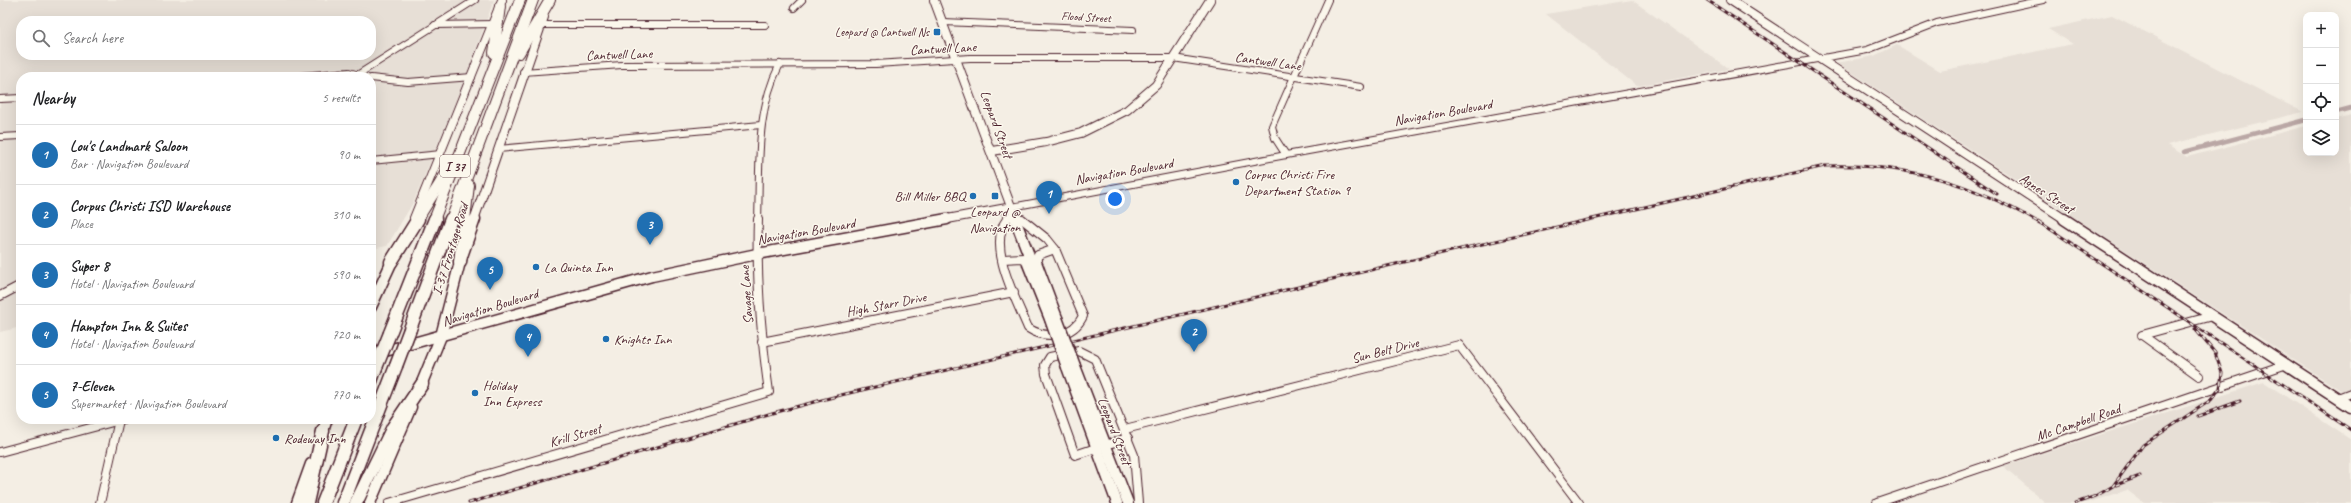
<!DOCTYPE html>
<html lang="en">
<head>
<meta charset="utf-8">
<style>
	:root { --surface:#fff; --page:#f6f6f6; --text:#202124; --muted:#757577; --line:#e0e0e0; --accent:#1f6fb2 }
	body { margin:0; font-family:Caveat,sans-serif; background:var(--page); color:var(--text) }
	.controls { position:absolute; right:12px; top:12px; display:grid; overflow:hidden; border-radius:8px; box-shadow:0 4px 16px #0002 }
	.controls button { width:36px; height:36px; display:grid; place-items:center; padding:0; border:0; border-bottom:1px solid var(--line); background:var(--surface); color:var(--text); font:20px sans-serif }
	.you { position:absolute; left:1115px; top:199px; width:14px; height:14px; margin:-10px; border:3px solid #fff; border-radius:50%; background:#1a73e8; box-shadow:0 0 0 6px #1a73e833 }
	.badge { display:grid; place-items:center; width:26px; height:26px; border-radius:50%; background:var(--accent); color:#fff; font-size:13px; font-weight:700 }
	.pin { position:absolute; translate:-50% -33px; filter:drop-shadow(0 1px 2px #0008) }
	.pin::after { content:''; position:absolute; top:21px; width:14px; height:12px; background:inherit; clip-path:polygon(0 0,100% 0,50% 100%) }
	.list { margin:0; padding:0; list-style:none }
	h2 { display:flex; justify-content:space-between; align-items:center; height:52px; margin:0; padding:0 16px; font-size:17px }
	h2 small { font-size:13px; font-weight:400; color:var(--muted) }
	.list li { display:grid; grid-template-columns:26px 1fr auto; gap:12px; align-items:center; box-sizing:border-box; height:60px; padding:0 16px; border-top:1px solid var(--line) }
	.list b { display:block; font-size:15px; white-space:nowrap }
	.list p { margin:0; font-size:13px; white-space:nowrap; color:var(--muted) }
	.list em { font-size:13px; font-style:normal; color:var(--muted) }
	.icon { flex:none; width:22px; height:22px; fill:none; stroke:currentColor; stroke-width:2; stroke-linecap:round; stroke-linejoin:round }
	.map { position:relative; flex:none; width:2351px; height:503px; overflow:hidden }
	.search { position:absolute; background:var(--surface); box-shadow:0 4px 16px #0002; left:16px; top:16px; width:360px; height:44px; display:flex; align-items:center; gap:10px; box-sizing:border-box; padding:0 14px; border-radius:16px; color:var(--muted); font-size:15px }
	.panel { position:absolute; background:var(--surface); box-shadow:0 4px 16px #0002; left:16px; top:72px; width:360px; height:352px; border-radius:16px }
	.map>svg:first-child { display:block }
</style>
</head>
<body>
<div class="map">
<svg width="2351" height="503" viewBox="0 0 2351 503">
	<rect width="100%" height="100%" fill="#f4eee4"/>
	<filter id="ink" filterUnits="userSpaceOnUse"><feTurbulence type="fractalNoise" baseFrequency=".025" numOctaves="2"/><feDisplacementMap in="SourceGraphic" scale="8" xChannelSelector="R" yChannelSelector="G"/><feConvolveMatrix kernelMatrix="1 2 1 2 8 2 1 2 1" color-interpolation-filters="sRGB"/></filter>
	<g filter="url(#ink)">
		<g fill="#e7dfd6" fill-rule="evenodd">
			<path d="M0,0H494L468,71L414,201L387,246L371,249V77H21V327L0,332ZM21,21H371V55H21Z"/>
			<polygon points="1632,0 1729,69 1637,86 1546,14"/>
			<polygon points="2112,15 2303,112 2167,145 2187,157 2306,126 2306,153 2336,153 2336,119 2351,115 2351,397 1837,63 1874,56 1897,45 1940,71 2073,44 2048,29"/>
			<polygon points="2264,382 2351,440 2351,503 2144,503 2127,490 2087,503 2046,503 2003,466"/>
		</g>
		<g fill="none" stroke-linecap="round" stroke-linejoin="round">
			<g stroke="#baa7a5" stroke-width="4.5">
				<polyline points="2336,112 2351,108"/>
				<polyline points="2184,152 2306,120"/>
			</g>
			<defs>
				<g id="minor-far1">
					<polyline points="794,8 802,0"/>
					<polyline points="943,22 1133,30"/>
					<polyline points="435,25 493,24"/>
					<polyline points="540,25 765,25"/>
					<polyline points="523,72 622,65 876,64 970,58 1173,58 1361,87"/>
					<polyline points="288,77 349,72 366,77"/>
					<polyline points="354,77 475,0"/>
					<polyline points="371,78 408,82 472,77"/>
					<polyline points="0,99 21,98"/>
					<polyline points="0,137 21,136"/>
					<polyline points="498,149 761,125"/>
					<polyline points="1286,155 1275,138 1272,126 1328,0"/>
					<polyline points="371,161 441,154"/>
					<polyline points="1012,207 1286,155 1867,50 1937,23 2043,0"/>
					<path d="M758,220C760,167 755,112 780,64"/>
					<polyline points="1006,220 1013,212 1023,220"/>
				</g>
				<g id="minor">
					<path d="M1007,219C986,246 1017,301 1028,328C1046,340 1073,337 1083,316L1055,249L1047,239L1022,219"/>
					<polyline points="1002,259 1024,258 1028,264"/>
					<polyline points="1036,262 1038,255 1055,249"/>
					<polyline points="0,296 21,285"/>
					<polyline points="762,342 1014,292"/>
					<polyline points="2199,376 2142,335 2212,316"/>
					<polyline points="2338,398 2351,393"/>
					<polyline points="1125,429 1459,345 1579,503"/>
					<polyline points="1105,445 1128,438"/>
					<polyline points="1096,448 1075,455 1046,374 1045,365 1050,357 1079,351 1095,359 1134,455 1138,503"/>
					<polyline points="0,452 124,419"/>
					<polyline points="100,503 119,420"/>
					<path d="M389,503L769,392C761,335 756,277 758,219"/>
					<polyline points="1877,503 2287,364"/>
				</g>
				<g id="major-far1">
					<polyline points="934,0 1016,220"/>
					<polyline points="1730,0 2066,220"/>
					<polyline points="992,151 1046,142 1081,133 1127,110 1156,85 1210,0"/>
					<polyline points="414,218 502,0"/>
					<polyline points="474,220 544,17"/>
					<polyline points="942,220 1012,207"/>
				</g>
				<g id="major">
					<polyline points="1015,219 1030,258 1036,262 1057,318"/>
					<polyline points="2064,219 2351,407"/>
					<polyline points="1030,258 1028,264 1050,319"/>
					<polyline points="371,307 394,257"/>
					<polyline points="371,355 652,276 757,254 947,219"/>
					<polyline points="1075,366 1128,503"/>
					<polyline points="1067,367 1117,503"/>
					<polyline points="419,390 441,336 460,262 475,219"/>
					<polyline points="321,437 327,419"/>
					<polyline points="297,503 311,464"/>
					<polyline points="370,503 411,407"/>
				</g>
				<g id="highway-far1">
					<polyline points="494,53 500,6"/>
					<polyline points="519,53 550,0"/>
					<polyline points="417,220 447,172"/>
					<polyline points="434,220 520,0"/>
					<polyline points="451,220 533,0"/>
					<polyline points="465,220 469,185"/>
				</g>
				<g id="highway">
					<polyline points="391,262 418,219"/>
					<polyline points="460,262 465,219"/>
					<polyline points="410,329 451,219"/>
					<polyline points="390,333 435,219"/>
					<polyline points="371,381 375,370"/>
					<polyline points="307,503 323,431"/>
					<polyline points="323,503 356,419"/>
					<polyline points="343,503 396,366"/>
					<polyline points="356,503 393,427 422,384"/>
				</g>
			</defs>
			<use href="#minor-far1" stroke="#4a1f2b" stroke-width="8"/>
			<use href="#minor" stroke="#4a1f2b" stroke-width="10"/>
			<use href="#major-far1" stroke="#4a1f2b" stroke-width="10"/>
			<use href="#major" stroke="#4a1f2b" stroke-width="13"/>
			<use href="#highway-far1" stroke="#4a1f2b" stroke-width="12"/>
			<use href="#highway" stroke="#4a1f2b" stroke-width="15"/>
			<use href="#minor-far1" stroke="#fbf7ec" stroke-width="6"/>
			<use href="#minor" stroke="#fbf7ec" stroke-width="8"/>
			<use href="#major-far1" stroke="#fbf7ec" stroke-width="8"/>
			<use href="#major" stroke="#fbf7ec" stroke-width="10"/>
			<use href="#highway-far1" stroke="#fbf7ec" stroke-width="10"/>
			<use href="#highway" stroke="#fbf7ec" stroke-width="12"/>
			<defs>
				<g id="rail">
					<polyline points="1707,0 1997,194"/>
					<polyline points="2038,221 2351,430"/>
					<polyline points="2198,416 2240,401"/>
					<polyline points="2116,485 2140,476"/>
					<path d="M469,503L772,413L841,395L1434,255L1825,166C1908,163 1972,183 2043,225"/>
					<polyline points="2076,503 2096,496 2113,486 2143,445 2211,400 2220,388 2222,373 2215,353 2195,329"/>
				</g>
			</defs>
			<use href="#rail" stroke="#4a1f2b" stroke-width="3"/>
			<use href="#rail" stroke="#fbf7ec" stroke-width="1.5" stroke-dasharray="4" stroke-linecap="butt"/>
			<defs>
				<g id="major-bridge">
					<polyline points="1057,318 1075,366"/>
					<polyline points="1050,319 1067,367"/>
				</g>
				<g id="highway-bridge">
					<polyline points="396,366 410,329"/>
					<polyline points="375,370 390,333"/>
				</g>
			</defs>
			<use href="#major-bridge" stroke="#4a1f2b" stroke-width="13" stroke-linecap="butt"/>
			<use href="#highway-bridge" stroke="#4a1f2b" stroke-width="15" stroke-linecap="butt"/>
			<use href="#major-bridge" stroke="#fbf7ec" stroke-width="10"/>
			<use href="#highway-bridge" stroke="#fbf7ec" stroke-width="12"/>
		</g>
	</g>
	<g fill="#1f6fb2" stroke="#fbf7ec" stroke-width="1.5">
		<rect x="933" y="28" width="8" height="8" rx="2"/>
		<circle cx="1236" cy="182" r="4"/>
		<circle cx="973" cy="196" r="4"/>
		<rect x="991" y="192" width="8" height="8" rx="2"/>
		<circle cx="536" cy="267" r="4"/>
		<circle cx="606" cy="339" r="4"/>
		<circle cx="475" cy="393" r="4"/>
		<circle cx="276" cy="438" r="4"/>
	</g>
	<g text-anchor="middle" stroke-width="3" stroke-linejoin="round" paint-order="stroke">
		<g font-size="12" fill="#4a1f2b" stroke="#fbf7ec">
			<text transform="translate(1086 17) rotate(3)" y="4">Flood Street</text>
		</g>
		<g font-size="12" fill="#4a1f2b" stroke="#fbf7ec" text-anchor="end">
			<text x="929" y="36">Leopard @ Cantwell Ns</text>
		</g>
		<rect fill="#fbf7ec" stroke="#7f6065" stroke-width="1" x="440" y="155" width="30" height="22" rx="3"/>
		<g font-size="13" font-weight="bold" fill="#4a1f2b">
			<text x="455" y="171">I 37</text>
		</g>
		<g font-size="14" fill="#4a1f2b" stroke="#fbf7ec">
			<text transform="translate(943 48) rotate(-3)" y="5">Cantwell Lane</text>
			<text transform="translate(619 54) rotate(-2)" y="5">Cantwell Lane</text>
			<text transform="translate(1268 61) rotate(8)" y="5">Cantwell Lane</text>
			<text transform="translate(1443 112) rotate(-10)" y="5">Navigation Boulevard</text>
			<text transform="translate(997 124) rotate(70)" y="5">Leopard Street</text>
			<text transform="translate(1124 171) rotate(-10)" y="5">Navigation Boulevard</text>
			<text transform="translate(2047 193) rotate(33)" y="5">Agnes Street</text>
			<text transform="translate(806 231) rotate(-10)" y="5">Navigation Boulevard</text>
			<text transform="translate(450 249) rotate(-73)" y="5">I-37 Frontage Road</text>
			<text transform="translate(746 295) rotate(-94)" y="5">Savage Lane</text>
			<text transform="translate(886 304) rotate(-11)" y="5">High Starr Drive</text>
			<text transform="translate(490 307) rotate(-17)" y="5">Navigation Boulevard</text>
			<text transform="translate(1385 350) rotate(-14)" y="5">Sun Belt Drive</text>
			<text transform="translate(2078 422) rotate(-19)" y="5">Mc Campbell Road</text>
			<text transform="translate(1115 431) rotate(69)" y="5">Leopard Street</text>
			<text transform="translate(575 435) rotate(-16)" y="5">Krill Street</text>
		</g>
		<g font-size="14" fill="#4a1f2b" stroke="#fbf7ec" text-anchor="start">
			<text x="1244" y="179">Corpus Christi Fire<tspan x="1244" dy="16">Department Station 9</tspan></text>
			<text x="965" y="201" text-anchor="end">Bill Miller BBQ</text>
			<text x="995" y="216" text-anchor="middle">Leopard @<tspan x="995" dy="16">Navigation</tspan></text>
			<text x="544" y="272">La Quinta Inn</text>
			<text x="614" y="344">Knights Inn</text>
			<text x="483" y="390">Holiday<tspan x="483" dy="16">Inn Express</tspan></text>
			<text x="284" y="443">Rodeway Inn</text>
		</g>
	</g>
</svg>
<div class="controls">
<button>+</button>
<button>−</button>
<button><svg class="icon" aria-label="locate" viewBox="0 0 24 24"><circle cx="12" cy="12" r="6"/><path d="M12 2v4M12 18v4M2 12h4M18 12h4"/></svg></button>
<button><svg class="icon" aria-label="layers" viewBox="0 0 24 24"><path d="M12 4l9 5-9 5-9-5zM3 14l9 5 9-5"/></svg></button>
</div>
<div class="you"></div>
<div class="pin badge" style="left:1049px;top:214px">1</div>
<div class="pin badge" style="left:1194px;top:352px">2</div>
<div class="pin badge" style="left:650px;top:245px">3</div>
<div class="pin badge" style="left:528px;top:357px">4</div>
<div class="pin badge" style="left:490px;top:290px">5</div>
<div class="search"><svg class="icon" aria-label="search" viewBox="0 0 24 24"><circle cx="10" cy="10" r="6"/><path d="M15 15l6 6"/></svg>Search here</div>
<section class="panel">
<h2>Nearby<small>5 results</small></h2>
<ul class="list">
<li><span class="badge">1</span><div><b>Lou's Landmark Saloon</b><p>Bar · Navigation Boulevard</p></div><em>90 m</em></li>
<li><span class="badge">2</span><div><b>Corpus Christi ISD Warehouse</b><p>Place</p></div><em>310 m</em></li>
<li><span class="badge">3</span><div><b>Super 8</b><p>Hotel · Navigation Boulevard</p></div><em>590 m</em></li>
<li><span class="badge">4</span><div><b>Hampton Inn &amp; Suites</b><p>Hotel · Navigation Boulevard</p></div><em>720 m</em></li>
<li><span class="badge">5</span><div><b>7-Eleven</b><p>Supermarket · Navigation Boulevard</p></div><em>770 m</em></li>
</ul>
</section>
</div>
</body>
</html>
